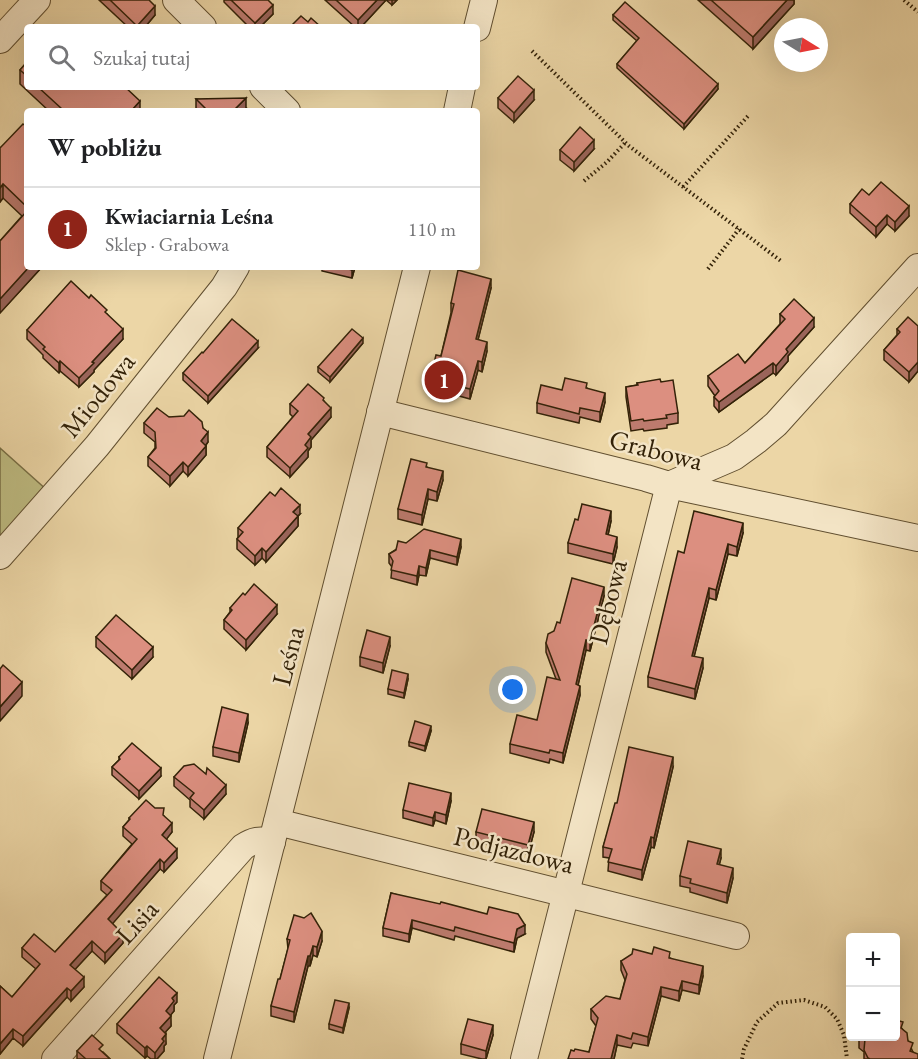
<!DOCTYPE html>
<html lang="pl">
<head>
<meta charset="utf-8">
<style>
	:root { --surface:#fff; --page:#f6f6f6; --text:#202124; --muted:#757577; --line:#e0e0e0; --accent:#8f2418 }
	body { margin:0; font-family:"EB Garamond",serif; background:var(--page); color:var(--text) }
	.controls { position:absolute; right:18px; bottom:18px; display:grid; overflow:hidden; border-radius:6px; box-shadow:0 6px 24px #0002 }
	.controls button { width:54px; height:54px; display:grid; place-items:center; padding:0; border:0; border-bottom:2px solid var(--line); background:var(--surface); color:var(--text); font:30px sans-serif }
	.compass { position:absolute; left:774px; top:18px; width:54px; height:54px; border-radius:50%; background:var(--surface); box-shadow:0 6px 24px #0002; rotate:100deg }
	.you { position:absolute; left:513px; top:690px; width:21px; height:21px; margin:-15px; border:4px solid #fff; border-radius:50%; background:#1a73e8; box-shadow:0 0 0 9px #1a73e833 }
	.badge { display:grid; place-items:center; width:39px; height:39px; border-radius:50%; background:var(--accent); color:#fff; font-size:20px; font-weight:700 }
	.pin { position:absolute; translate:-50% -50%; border:3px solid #fff; box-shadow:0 2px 6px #0006 }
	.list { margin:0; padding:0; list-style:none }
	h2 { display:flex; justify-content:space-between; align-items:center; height:78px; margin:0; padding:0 24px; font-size:26px }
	h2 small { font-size:20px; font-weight:400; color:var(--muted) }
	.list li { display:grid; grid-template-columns:39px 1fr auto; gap:18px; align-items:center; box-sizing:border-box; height:84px; padding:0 24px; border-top:2px solid var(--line) }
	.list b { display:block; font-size:22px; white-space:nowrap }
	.list p { margin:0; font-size:20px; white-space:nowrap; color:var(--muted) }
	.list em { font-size:20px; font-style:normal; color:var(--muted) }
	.icon { flex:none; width:33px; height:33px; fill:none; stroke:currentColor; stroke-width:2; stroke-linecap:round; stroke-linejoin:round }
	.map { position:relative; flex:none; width:918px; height:1059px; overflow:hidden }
	.search { position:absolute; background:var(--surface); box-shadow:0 6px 24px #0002; left:24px; top:24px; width:456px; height:66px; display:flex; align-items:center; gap:15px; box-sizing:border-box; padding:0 21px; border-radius:6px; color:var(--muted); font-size:22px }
	.panel { position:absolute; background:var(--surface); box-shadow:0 6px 24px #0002; left:24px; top:108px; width:456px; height:162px; border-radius:6px }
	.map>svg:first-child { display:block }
</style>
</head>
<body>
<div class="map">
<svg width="918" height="1059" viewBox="0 0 918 1059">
	<rect width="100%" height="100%" fill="#ecd6a6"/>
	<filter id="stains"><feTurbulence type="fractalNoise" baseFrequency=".00333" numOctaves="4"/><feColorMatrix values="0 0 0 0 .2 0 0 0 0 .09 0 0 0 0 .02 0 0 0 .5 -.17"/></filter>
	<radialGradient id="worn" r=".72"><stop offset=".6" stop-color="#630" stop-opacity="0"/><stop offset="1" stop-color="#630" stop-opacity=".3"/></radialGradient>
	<polygon fill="#bebc82" stroke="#786f45" stroke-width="1.5" points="0,448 48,491 0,543"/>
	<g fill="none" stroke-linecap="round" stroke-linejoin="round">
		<defs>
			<g id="minor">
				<polyline points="176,0 203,27"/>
				<polyline points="477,28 484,0"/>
				<polyline points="0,40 37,0"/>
				<polyline points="263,87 287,111"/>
				<polyline points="457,111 462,87"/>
				<polyline points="380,412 646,478 669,485 918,538"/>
				<polyline points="0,556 97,446 224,287 236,267"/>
				<polyline points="277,822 736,936"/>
				<path d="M55,1059L243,847C253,840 260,839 272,842"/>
				<polyline points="217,1059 417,267"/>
				<polyline points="524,1059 669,485 734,457 756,441 776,424 918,267"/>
			</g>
		</defs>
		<use href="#minor" stroke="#614f30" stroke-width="28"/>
		<g stroke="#332208" stroke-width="4" stroke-dasharray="1.5 3" stroke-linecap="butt">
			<polyline points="904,0 918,12"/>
			<polyline points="532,51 629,146 781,261"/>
			<polyline points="584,181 607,162 625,143"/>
			<polyline points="683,187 748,116"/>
			<polyline points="708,269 739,229"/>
			<polyline points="742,1059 744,1049 757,1022 778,1003 804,1000 825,1007 837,1019 844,1035 847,1059"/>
		</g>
		<use href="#minor" stroke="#f3e4c5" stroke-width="26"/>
	</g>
	<g fill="#bd7b6e" stroke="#332208" stroke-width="1.5">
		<polygon points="99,0 149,0 155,15 145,27 128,27"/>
		<polygon points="224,0 268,0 273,14 260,27 249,27 224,2"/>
		<polygon points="325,0 397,0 392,5 386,0 361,27 355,27"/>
		<polygon points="698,0 794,0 794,4 753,49"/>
		<polygon points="613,15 718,89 684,129 617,68 617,64 637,41 613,20"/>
		<polygon points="27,62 27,87 125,87 140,111 49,111 20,84 20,70"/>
		<polygon points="498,98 534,100 514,122 498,108"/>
		<polygon points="196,99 246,108 243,111 198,111 196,108"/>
		<polygon points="27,127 27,267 42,267 0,313 0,241 22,216 3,198 0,202 0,148"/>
		<polygon points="594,149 574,171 560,160 560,150"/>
		<polygon points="869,195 909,216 895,231 887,224 876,237 850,213 850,204"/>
		<polygon points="322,267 355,267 352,278 322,271"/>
		<polygon points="491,288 478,339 487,351 482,372 478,370 470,399 430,388 430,379 441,356 451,313 451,303"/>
		<polygon points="107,314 123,339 94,370 94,372 79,387 60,371 59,373 43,358 43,355 27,339 27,330"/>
		<polygon points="780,314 814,327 788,356 788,361 776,375 773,373 719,412 714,406 714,397 715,396 708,386 708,376 745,363 780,324"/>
		<polygon points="918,326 918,371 909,382 884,360 884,350 897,335 897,329"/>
		<polygon points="363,343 330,382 318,372 318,367"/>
		<polygon points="258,348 208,403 183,380 183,373"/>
		<polygon points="661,382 678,413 678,423 667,425 667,428 644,431 643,429 631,431 626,397 626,387 637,385 637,383"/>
		<polygon points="587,388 605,402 600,422 580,417 579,423 537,413 537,403 562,390"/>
		<polygon points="324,401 331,417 311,440 311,447 308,451 308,457 290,477 267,457 267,447 293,417 290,414 290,404"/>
		<polygon points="169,417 203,428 208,442 206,445 206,455 188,476 183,471 170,486 148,466 148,457 155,448 155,442 144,433 144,423"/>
		<polygon points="427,467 443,480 437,501 428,499 422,525 398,519 398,509"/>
		<polygon points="300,514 298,516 298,526 266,562 262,558 255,565 237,549 237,539 238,537 238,528"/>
		<polygon points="578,520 611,521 608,535 617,547 613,564 568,553 568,543"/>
		<polygon points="743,533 737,556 728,554 716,600 709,598 694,656 703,668 695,699 648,687 648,677 684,553"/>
		<polygon points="406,543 461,547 457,565 430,558 426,576 419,575 417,585 391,578 392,567 389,563 389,554"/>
		<polygon points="604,596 590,651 586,650 578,685 580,695 563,763 550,759 549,763 510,753 510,744 537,720 556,679 546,652 546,643 560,623"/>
		<polygon points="230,608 277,614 246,650 224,629 224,620 230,612"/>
		<polygon points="96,637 153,657 132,679 96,647"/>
		<polygon points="390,646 383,673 360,666 360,657"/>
		<polygon points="408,679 404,698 388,694 388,689"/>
		<polygon points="248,723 239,762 213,756 213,747"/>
		<polygon points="431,731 425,751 409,746 409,742"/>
		<polygon points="119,757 161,776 139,799 112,775 112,767 119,760"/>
		<polygon points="673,767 654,848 651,847 642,880 608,871 609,858 603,857 603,847 617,803"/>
		<polygon points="206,774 226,794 204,819 190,807 190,800 174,786 174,777"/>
		<polygon points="451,801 446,824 435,820 433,826 403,818 403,810"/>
		<polygon points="164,816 172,832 166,839 177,858 164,872 160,869 112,923 123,943 105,963 92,951 74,970 84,987 71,1001 67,997 23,1046 13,1038 0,1054 0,986 12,997 36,969 22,957 22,948 55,952 107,895 101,890 101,881 132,844 123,836 123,827 129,820 129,818"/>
		<polygon points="476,832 534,832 528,854 476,842"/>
		<polygon points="721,858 719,865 733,878 727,903 690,892 690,888 680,886 680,876"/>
		<polygon points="391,893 525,934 517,938 514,952 455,936 454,940 412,928 409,942 383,936 383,928"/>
		<polygon points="287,939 322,941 317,957 313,955 310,966 308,966 294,1022 271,1016 271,1006 280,979 288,949"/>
		<polygon points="670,958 703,976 699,994 682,990 679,1001 661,996 648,1046 633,1043 631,1048 617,1045 614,1059 568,1059 589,1052 596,1026 591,1019 591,1009 620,999 625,980 621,970 621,961"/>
		<polygon points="177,1002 174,1005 174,1011 170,1015 171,1026 164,1033 166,1044 164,1046 164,1051 157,1059 151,1059 147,1056 145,1058 117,1033 117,1024"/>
		<polygon points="349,1008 343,1033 329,1029 329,1024"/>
		<polygon points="896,1020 903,1030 913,1052 918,1059 864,1059 864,1052 859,1048 859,1036 896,1036"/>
		<polygon points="493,1035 486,1059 482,1059 461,1054 461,1044"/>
		<polygon points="77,1051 103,1052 110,1059 77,1059"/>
	</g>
	<g fill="#9a645a" stroke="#332208" stroke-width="1.5">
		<polygon points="377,0 386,0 361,27 358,27 358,20"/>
		<polygon points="392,0 397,0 392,5"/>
		<polygon points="787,0 794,0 794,4 753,49 753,37"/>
		<polygon points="273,5 273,14 260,27 255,27 255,23"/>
		<polygon points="155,6 155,15 145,27 137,27 137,26"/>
		<polygon points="718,84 718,89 684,129 684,124"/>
		<polygon points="534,90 534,100 514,122 514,113"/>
		<polygon points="246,98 246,108 243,111 233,111"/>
		<polygon points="140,101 140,111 131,111"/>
		<polygon points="594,140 594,149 574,171 574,162"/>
		<polygon points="3,184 3,198 0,202 0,188"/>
		<polygon points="909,206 909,216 895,231 895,222"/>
		<polygon points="887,215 887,224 876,237 876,227"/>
		<polygon points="29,267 42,267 0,313 0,299"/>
		<polygon points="352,267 355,267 352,278"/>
		<polygon points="491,279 491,288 476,348 476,339"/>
		<polygon points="814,318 814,327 788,356 788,361 776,375 776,366 786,349"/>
		<polygon points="123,329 123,339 94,370 94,372 79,387 79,378 92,362"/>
		<polygon points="363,338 363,343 330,382 330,377"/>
		<polygon points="258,341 258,348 208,403 208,396"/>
		<polygon points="487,342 487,351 482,372 482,362"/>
		<polygon points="60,361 60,371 59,373 59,363"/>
		<polygon points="478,361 478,370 470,399 470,389"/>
		<polygon points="918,362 918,371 909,382 909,372"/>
		<polygon points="773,363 773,373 719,412 719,402"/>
		<polygon points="605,393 605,402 600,422 600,412"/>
		<polygon points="331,408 331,417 311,440 311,447 308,451 308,457 290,477 290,468 305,445 308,434"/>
		<polygon points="208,432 208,442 201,451 201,441"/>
		<polygon points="206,446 206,455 188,476 188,467"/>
		<polygon points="183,462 183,471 170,486 170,476"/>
		<polygon points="443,471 443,480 437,501 437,492"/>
		<polygon points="428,489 428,499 422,525 422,515"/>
		<polygon points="300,505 300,514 293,522 293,512"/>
		<polygon points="611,511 611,521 606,544 606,534"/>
		<polygon points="298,516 298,526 266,562 266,552"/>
		<polygon points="743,523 743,533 737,556 737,547"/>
		<polygon points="617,537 617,547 613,564 613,554"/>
		<polygon points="461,539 461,547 457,565 457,557"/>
		<polygon points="728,544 728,554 716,600 716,590"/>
		<polygon points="262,548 262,558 255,565 255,556"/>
		<polygon points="430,550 430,558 426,576 426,568"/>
		<polygon points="419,566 419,575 417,585 417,576"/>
		<polygon points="604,587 604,596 590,651 590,641"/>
		<polygon points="709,588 709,598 692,665 692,656"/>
		<polygon points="277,605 277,614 246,650 246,640"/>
		<polygon points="390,637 390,646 383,673 383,663"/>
		<polygon points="586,640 586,650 576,694 576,684"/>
		<polygon points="153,647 153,657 132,679 132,670"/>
		<polygon points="703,658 703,668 695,699 695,689"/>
		<polygon points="408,674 408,679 404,698 404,693"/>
		<polygon points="22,682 22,696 0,721 0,707"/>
		<polygon points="580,686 580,695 563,763 563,753"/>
		<polygon points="248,714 248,723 239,762 239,753"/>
		<polygon points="431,726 431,731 425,751 425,746"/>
		<polygon points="673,757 673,767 654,848 654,838"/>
		<polygon points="161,768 161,776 139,799 139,791"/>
		<polygon points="226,785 226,794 204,819 204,810"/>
		<polygon points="451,793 451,801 446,824 446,815"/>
		<polygon points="435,812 435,820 433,826 433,818"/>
		<polygon points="534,822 534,832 528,854 528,845"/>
		<polygon points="172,823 172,832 162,845 162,835"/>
		<polygon points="651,837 651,847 642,880 642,870"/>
		<polygon points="177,849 177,858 164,872 164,863"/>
		<polygon points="721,849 721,858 717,874 717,864"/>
		<polygon points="160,859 160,869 108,929 108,919"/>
		<polygon points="733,868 733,878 727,903 727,893"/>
		<polygon points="412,920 412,928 409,942 409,934"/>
		<polygon points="525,925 525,934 517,938 514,952 514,943 517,929"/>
		<polygon points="322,931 322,941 317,957 317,947"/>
		<polygon points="123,934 123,943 105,963 105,953"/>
		<polygon points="92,941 92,951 70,975 70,965"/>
		<polygon points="313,946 313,955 310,966 310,956"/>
		<polygon points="308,956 308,966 294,1022 294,1012"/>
		<polygon points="703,966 703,976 699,994 699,985"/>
		<polygon points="84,977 84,987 71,1001 71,991"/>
		<polygon points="682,981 682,990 679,1001 679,991"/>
		<polygon points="661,987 661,996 648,1046 648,1037"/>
		<polygon points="67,988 67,997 23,1046 23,1036"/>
		<polygon points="177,993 177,1002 174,1005 174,1011 166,1021 166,1011 172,998"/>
		<polygon points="349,1003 349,1008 343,1033 343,1028"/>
		<polygon points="171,1016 171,1026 160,1038 160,1028"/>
		<polygon points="493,1025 493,1035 486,1059 486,1051"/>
		<polygon points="13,1029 13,1038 0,1054 0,1044"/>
		<polygon points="166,1034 166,1044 164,1046 164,1051 157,1059 155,1059 155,1053 162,1039"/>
		<polygon points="617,1035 617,1045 614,1059 611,1059"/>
		<polygon points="147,1046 147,1056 145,1058 145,1048"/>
	</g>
	<g fill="#dc8f80" stroke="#332208" stroke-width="1.5">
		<polygon points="110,0 149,0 155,6 137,26"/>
		<polygon points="231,0 268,0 273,5 255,23"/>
		<polygon points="336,0 377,0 358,20"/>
		<polygon points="711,0 787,0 753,37"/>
		<polygon points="625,2 718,84 684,124 617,64 639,38 613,15"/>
		<polygon points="301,16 308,22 311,18 321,27 290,27"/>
		<polygon points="27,62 27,76 20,70"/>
		<polygon points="518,76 534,90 514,113 498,98"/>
		<polygon points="38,87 125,87 140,101 131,111 60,111 62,109"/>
		<polygon points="246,98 233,111 208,111 196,99"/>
		<polygon points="23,124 27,127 27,207 3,184 0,188 0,148"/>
		<polygon points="580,127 594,140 574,162 560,150"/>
		<polygon points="881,182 909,206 895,222 887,215 876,227 850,204 862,189 869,195"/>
		<polygon points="27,211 27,267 29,267 0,299 0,241"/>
		<polygon points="341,267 352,267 352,270"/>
		<polygon points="458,270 491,279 476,339 487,342 482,362 478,361 470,389 430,379 436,355 441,356 454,304 451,303"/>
		<polygon points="71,281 89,298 91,295 107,310 105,312 123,329 92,362 94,363 79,378 60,361 59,363 43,349 45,347 27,330"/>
		<polygon points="794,299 814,318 786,349 788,352 776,366 773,363 719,402 714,397 719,391 708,376 738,354 745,363 785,319 780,314"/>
		<polygon points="908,317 918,326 918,362 909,372 884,350 900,332 897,329"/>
		<polygon points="232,319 258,341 208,396 183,373 202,352 203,353"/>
		<polygon points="352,329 363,338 330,377 318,367"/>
		<polygon points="565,378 587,383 586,388 605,393 600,412 580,408 579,414 537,403 541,385 562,390"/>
		<polygon points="660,379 661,382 673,380 678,413 666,415 667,418 644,421 643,419 631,421 626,387 638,385 637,383"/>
		<polygon points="308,384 324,398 323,400 331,408 308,434 311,437 305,445 308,448 290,468 267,447 298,411 290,404"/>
		<polygon points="157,408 169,417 184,416 189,410 202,422 203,428 208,432 201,441 206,446 188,467 183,462 170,476 148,457 156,448 155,432 144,423"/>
		<polygon points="411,459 427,463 426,467 443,471 437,492 428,489 422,515 398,509"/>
		<polygon points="281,488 300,505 293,512 298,516 266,552 262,548 255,556 237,539 243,532 238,528 270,492 275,496"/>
		<polygon points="582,504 611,511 606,534 617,537 613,554 568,543 575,519 578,520"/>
		<polygon points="694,511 743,523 737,547 728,544 716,590 709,588 692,656 703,658 695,689 648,677 678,551 684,553"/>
		<polygon points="424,529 461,539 457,557 430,550 426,568 419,566 417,576 391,570 393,561 389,554 396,550 398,541 406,543"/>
		<polygon points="572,578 604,587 590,641 586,640 576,684 580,686 563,753 550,750 549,753 510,744 517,715 537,720 547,677 560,680 546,643 548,634 554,631 557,622 560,623"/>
		<polygon points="254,584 277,605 246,640 224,620 232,610 230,608 243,593 245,595"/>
		<polygon points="116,615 153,647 132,670 96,637"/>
		<polygon points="367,630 390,637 383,663 360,657"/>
		<polygon points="3,665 22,682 0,707 0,669"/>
		<polygon points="392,670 408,674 404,693 388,689"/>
		<polygon points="222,707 248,714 239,753 213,747"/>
		<polygon points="415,721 431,726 425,746 409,742"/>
		<polygon points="132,743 161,768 139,791 112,767 120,759 119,757"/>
		<polygon points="629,747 673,757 654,838 651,837 642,870 608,862 612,849 603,847 615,803 617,803"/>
		<polygon points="194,764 206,774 207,768 226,785 204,810 190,798 194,793 174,777 184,766"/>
		<polygon points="409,783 451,793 446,815 435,812 433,818 403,810"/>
		<polygon points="146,800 155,808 164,808 163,815 172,823 162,835 177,849 164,863 160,859 108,919 123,934 105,953 92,941 70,965 84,977 71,991 67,988 23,1036 13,1029 0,1044 0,986 12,997 40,964 22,948 34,934 55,952 112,890 101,881 137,839 123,827 130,819 129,818"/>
		<polygon points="482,809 534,822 528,845 476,832"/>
		<polygon points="688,841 721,849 717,864 733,868 727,893 690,883 691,879 680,876"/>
		<polygon points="391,893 440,904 441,902 487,914 489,907 518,914 525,925 517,929 514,943 455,927 454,931 412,920 409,934 383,928"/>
		<polygon points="311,913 322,931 317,947 313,946 310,956 308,956 294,1012 271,1006 278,979 280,979 290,940 287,939 294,915 304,918"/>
		<polygon points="654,947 670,952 669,958 703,966 699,985 682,981 679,991 661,987 648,1037 633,1033 631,1039 617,1035 611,1059 568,1059 571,1050 574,1051 575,1049 589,1052 598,1018 591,1009 606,996 620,999 627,974 621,961 632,954 633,949 652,954"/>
		<polygon points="159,977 177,993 172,998 174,1001 166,1011 171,1016 160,1028 166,1034 162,1039 164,1041 155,1053 147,1046 145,1048 117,1024"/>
		<polygon points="335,1000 349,1003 343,1028 329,1024"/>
		<polygon points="468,1019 493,1025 486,1051 461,1044"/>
		<polygon points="896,1020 903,1022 901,1028 907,1033 908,1041 913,1043 910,1051 918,1054 918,1059 870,1059 868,1058 864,1050 865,1039 862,1036 896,1036"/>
		<polygon points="92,1035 103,1045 99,1049 110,1059 86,1059 77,1051"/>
	</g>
	<g text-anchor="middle" stroke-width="5" stroke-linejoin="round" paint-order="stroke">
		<g font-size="27" fill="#332208" stroke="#f3e4c5">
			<text transform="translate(98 395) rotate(-51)" y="9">Miodowa</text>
			<text transform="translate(656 450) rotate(14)" y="9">Grabowa</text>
			<text transform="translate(608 602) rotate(-76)" y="9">Dębowa</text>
			<text transform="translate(288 656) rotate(-76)" y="9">Leśna</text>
			<text transform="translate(514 850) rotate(14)" y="9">Podjazdowa</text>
			<text transform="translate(137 922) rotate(-48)" y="9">Lisia</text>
		</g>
	</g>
	<rect width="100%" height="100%" filter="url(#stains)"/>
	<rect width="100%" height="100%" fill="url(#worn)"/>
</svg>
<div class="controls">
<button>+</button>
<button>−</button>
</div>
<svg class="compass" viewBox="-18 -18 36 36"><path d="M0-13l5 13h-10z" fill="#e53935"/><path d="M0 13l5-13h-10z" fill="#757577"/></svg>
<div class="you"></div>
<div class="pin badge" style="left:444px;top:380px">1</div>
<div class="search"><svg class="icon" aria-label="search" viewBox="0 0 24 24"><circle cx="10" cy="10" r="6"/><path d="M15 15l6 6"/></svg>Szukaj tutaj</div>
<section class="panel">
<h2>W pobliżu<small></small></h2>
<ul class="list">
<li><span class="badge">1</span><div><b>Kwiaciarnia Leśna</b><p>Sklep · Grabowa</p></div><em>110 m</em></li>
</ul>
</section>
</div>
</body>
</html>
